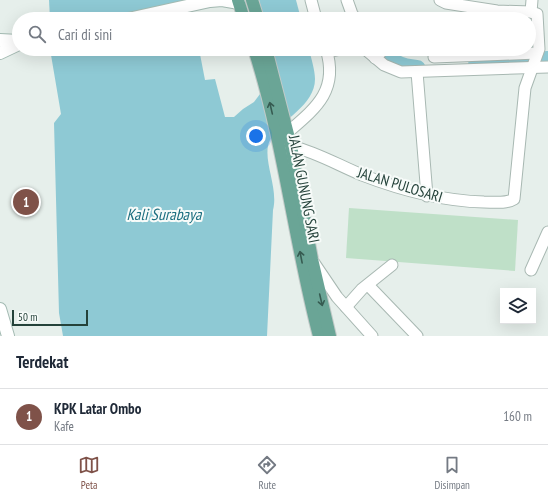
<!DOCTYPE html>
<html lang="id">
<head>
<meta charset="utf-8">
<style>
	:root { --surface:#fff; --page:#f2f2f3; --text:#1f2937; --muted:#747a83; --line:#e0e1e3; --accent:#7f5249 }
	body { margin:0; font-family:"PT Sans Narrow",sans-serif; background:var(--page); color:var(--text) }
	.controls { position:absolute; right:12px; bottom:12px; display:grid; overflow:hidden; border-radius:0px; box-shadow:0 4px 16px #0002 }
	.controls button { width:36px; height:36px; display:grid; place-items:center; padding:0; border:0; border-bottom:1px solid var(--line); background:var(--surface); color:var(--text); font:20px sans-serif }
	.scale { position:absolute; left:12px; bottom:10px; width:76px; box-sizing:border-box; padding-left:4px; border:2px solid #24423a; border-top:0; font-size:11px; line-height:14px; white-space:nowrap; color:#24423a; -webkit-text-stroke:3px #f7fbf9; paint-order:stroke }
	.you { position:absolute; left:256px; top:136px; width:14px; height:14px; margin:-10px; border:3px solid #fff; border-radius:50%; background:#1a73e8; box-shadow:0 0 0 6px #1a73e833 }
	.badge { display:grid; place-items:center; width:26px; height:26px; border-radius:50%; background:var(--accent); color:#fff; font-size:13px; font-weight:700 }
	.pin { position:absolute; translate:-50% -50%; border:2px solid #fff; box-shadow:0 1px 4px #0006 }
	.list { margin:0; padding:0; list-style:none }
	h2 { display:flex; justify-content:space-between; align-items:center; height:52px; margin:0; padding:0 16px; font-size:17px }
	h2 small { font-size:13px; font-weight:400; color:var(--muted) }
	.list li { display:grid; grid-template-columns:26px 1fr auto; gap:12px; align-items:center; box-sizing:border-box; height:56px; padding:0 16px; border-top:1px solid var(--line) }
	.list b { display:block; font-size:15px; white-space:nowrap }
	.list p { margin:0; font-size:13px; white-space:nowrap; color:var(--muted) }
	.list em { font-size:13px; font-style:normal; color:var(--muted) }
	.icon { flex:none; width:22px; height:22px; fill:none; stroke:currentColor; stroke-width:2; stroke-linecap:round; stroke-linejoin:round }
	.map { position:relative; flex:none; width:548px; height:336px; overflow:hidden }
	.search { position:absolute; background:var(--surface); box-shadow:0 4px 16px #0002; left:12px; right:12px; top:12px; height:44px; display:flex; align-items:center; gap:10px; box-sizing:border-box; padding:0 14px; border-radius:22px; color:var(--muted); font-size:15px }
	.sheet { height:108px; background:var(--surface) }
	nav { display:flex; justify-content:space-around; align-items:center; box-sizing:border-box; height:56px; border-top:1px solid var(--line); background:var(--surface); font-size:11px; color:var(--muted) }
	nav a { display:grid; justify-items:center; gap:2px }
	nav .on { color:var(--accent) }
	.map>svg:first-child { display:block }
</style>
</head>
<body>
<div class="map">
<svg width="548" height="336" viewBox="0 0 548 336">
	<rect width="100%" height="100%" fill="#e6efeb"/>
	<polygon fill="#bfe0c8" points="349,208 518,220 515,271 346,258"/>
	<g fill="#8ec9d4">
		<polygon points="49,0 191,0 193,19 50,19"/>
		<polygon points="259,0 296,0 301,19 264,19"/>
		<path d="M50,49H199L205,80L215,79L225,117H234L243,109L254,102L275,74L272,49H309C311,58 315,70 315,79C315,106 281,119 270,140C261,158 279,187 273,210L267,336H63L59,313L54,123L61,114Z"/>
	</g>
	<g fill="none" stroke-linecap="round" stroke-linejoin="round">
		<g stroke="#8ec9d4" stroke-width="18">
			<path d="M376,49C388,61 400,68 417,69"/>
			<polyline points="477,65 548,60"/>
		</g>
		<defs>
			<g id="street">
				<polyline points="311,0 316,19"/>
				<polyline points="347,0 352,14 356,19"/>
				<polyline points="531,12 532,0"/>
				<polyline points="365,49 384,65 401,72 548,67"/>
				<polyline points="327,52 341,49"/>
				<polyline points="434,57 537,53"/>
				<polyline points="375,58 383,50"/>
				<polyline points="417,72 427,196"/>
				<path d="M288,132C316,108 339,90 326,49"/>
				<path d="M291,146C316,152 338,165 362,175C401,190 441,201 484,202C493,202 506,204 514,199L525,88L539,49L537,14L531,12L497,11L446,3L440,0"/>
				<polyline points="314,263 337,297 372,336"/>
				<polyline points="531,270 548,232"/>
				<polyline points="368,285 417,336"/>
				<polyline points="346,307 362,289 392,265"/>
			</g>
			<g id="secondary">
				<polyline points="128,19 210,1 222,0 239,3"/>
				<polyline points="0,40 19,41"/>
				<polyline points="0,53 19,44"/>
				<polyline points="0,309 8,336"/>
			</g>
			<g id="primary">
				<polyline points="238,0 244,19"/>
				<polyline points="252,0 258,19"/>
				<path d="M254,49C284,143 294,241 319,336"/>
				<polyline points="266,49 291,146 312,259 330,336"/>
			</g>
		</defs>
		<use href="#street" stroke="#a8b8b2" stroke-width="13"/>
		<use href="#secondary" stroke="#a4bbb3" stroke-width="14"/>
		<use href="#primary" stroke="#c2cac8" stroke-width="14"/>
		<use href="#street" stroke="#fff" stroke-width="11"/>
		<use href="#secondary" stroke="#fff" stroke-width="12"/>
		<use href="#primary" stroke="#6aa596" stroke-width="12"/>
	</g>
	<defs><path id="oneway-shaft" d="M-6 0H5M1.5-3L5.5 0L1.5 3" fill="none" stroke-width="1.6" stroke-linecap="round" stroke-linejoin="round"/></defs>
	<g stroke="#365b51">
		<use href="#oneway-shaft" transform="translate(271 108) rotate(-103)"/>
		<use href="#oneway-shaft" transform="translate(301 257) rotate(-101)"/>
		<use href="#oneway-shaft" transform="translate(321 300) rotate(77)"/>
	</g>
	<g text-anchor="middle" stroke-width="4" stroke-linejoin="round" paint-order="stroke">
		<g font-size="15" fill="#24423a" stroke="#f7fbf9">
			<text transform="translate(400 185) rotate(17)" y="5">JALAN PULOSARI</text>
			<text transform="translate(304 189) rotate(79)" y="5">JALAN GUNUNG SARI</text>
		</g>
		<g font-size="16" font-style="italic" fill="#1c6f80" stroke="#f7fbf9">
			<text x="164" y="220">Kali Surabaya</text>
		</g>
	</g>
</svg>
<div class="controls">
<button><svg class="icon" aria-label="layers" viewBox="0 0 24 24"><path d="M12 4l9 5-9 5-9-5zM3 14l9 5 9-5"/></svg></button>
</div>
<div class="scale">50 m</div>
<div class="you"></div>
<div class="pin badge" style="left:26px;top:202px">1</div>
<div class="search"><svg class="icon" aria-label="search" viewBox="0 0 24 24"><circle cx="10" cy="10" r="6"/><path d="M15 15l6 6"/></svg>Cari di sini</div>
</div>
<section class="sheet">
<h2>Terdekat<small></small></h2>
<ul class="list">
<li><span class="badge">1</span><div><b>KPK Latar Ombo</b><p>Kafe</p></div><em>160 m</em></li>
</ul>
</section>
<nav>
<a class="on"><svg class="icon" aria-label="map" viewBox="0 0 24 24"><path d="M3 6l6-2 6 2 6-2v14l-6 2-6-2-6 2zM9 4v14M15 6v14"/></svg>Peta</a>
<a><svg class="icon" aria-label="directions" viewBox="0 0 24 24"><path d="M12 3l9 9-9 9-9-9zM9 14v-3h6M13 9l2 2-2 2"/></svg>Rute</a>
<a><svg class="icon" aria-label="saved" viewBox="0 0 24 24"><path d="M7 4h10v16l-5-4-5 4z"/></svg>Disimpan</a>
</nav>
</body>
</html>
